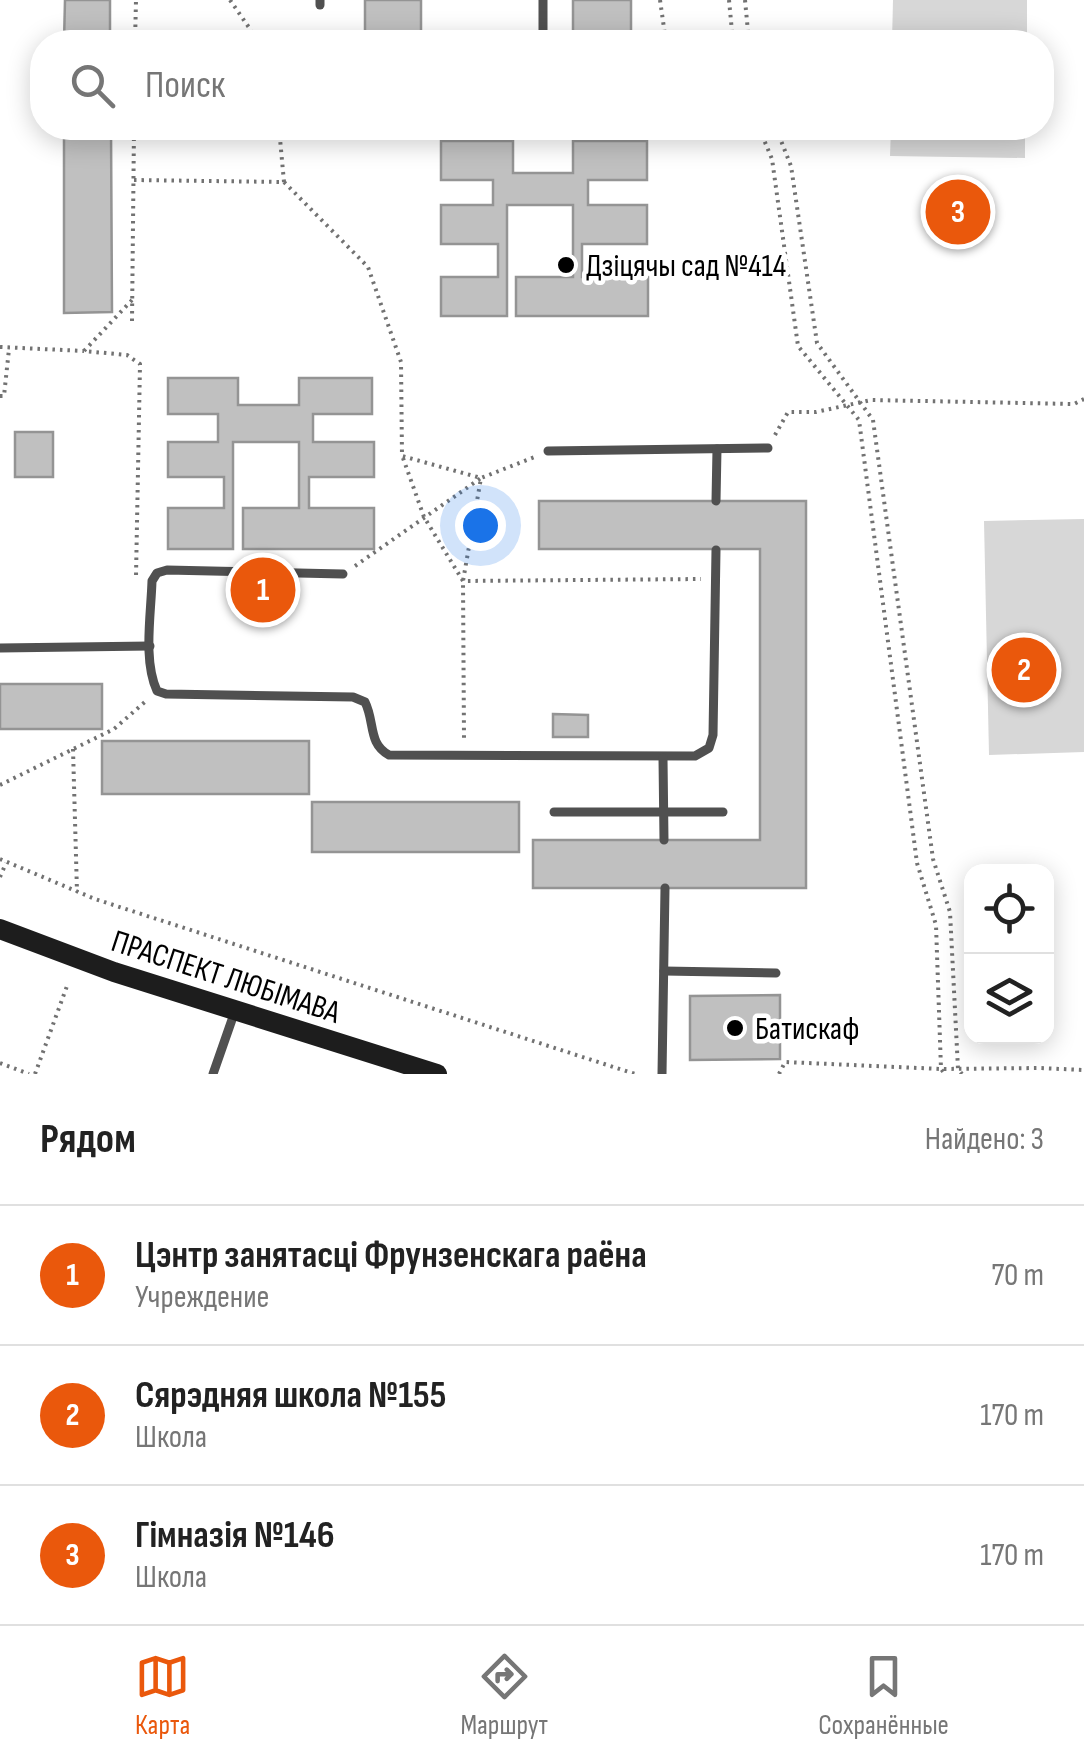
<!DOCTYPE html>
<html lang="ru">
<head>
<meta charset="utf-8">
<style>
	:root { --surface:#fff; --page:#f2f2f2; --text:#222; --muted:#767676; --line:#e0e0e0; --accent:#ea580c }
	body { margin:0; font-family:"Sofia Sans Condensed",sans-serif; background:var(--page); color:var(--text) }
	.controls { position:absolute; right:30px; bottom:30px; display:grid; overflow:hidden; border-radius:20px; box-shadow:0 5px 25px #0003 }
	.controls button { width:90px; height:90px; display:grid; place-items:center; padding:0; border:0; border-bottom:2px solid var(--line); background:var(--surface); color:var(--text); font:50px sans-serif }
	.you { position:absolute; left:480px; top:525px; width:35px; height:35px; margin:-25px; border:8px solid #fff; border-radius:50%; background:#1a73e8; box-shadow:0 0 0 15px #1a73e833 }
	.badge { display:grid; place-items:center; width:65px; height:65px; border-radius:50%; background:var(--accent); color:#fff; font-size:32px; font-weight:700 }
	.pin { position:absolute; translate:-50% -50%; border:5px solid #fff; box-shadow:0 2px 10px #0006 }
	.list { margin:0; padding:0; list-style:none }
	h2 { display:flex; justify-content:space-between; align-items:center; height:130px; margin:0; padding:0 40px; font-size:42px }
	h2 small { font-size:32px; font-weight:400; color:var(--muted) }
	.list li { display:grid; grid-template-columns:65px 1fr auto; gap:30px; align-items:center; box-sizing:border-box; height:140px; padding:0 40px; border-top:2px solid var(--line) }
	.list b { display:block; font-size:38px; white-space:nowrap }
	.list p { margin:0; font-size:32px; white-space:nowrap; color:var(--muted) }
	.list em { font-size:32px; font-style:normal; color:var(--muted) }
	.icon { flex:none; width:55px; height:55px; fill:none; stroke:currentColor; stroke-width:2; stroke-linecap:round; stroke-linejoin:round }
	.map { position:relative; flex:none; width:1084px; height:1074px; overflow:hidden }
	.search { position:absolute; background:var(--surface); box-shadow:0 5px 25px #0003; left:30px; right:30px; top:30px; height:110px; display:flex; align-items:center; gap:25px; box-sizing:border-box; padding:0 35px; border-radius:40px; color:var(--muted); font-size:38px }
	.sheet { height:550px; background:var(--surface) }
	nav { display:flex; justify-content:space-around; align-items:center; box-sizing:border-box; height:140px; border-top:2px solid var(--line); background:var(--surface); font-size:28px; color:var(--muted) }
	nav a { display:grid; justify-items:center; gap:5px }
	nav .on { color:var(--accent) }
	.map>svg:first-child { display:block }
</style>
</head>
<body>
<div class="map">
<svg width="1084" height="1074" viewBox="0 0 1084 1074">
	<rect width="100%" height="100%" fill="#fff"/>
	<g fill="#d7d7d7">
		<polygon points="893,0 1027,0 1027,42 892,42"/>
		<polygon points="891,128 1025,128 1025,158 890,156"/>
		<polygon points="1084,519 1084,752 989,755 984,521"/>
	</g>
	<g fill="#c0c0c0" stroke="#949494" stroke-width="2.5">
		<polygon points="65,0 110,0 110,42 64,42"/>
		<rect x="365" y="0" width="56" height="36"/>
		<rect x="573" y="0" width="58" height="33"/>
		<polygon points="64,128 111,128 112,312 64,313"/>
		<polygon points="441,141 513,141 513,173 573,173 573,141 647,141 647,180 588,180 588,205 647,205 647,244 582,244 582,277 648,277 648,316 516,316 516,277 573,277 573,205 507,205 507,316 441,316 441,277 498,277 498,244 441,244 441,205 493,205 493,180 441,180"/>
		<polygon points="168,378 238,378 238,405 299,405 299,378 372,378 372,414 313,414 313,442 374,442 374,477 309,477 309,508 374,508 374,549 243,549 243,508 299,508 299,442 233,442 233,549 168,549 168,508 224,508 224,477 168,477 168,442 218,442 218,414 168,414"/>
		<rect x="15" y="432" width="38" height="45"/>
		<polygon points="539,501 806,501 806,888 533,888 533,840 760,840 760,549 539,549"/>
		<rect x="0" y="684" width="102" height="45"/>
		<polygon points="553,714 588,715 588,737 553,737"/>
		<rect x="102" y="741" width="207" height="53"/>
		<rect x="312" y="802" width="207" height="50"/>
		<polygon points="780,995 780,1059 690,1060 690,996"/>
	</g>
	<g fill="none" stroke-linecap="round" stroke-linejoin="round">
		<g stroke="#727272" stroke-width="4" stroke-dasharray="2.5 5" stroke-linecap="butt">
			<polyline points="230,0 259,42"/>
			<polyline points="660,0 666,42"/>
			<polyline points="729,0 733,42"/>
			<polyline points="745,0 749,42"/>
			<polyline points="135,42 136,0"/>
			<polyline points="759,128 772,159 798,346 859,420 917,863 936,925 941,1069 945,1074"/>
			<polyline points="776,128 791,166 817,343 873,420 933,859 950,912 958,1069 962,1074"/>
			<polyline points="134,180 284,182 279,128"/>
			<polyline points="284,182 368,267 401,362 402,456 481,478 537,456"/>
			<polyline points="132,300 84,351 127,355 140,364 136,576"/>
			<polyline points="132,321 134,128"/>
			<polyline points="0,347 84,351"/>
			<polyline points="0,396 4,396 9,349"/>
			<polyline points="775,435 788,412 816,412 871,400 1074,404 1084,399"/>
			<polyline points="403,458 424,517 463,581 701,579"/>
			<polyline points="355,566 481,478 463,581 464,739"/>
			<polyline points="73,749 77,892"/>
			<polyline points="0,785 114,729 146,701"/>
			<polyline points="0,859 95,899 635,1074"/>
			<polyline points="0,877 6,863"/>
			<polyline points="0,1063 29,1074"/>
			<polyline points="35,1074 67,986"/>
			<polyline points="779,1074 785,1062 941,1069 1039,1068 1084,1070"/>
		</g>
		<g stroke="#505050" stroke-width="9">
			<polyline points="320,0 320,5"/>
			<polyline points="543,0 543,42"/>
			<polyline points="548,451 768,448"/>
			<polyline points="716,501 717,449"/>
			<path d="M343,574L167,570L157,573L152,581C151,615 143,660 157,691L166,694L353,697L365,702C375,722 368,744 389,755L695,756L709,748L713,735L716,550"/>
			<polyline points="0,648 150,646"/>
			<polyline points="663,758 664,840"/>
			<polyline points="554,812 723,812"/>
			<polyline points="664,971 776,973"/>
			<polyline points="213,1074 235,1011"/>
			<polyline points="662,1074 665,888"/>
		</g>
		<polyline stroke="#1d1d1d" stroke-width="20" points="0,929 114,972 437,1074"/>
	</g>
	<g fill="#000" stroke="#fff" stroke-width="4">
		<circle cx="566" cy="265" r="10"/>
		<circle cx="735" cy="1028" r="10"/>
	</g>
	<g text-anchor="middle" stroke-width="9" stroke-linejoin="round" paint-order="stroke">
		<g font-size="32" fill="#000" stroke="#fff" text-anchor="start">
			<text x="586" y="276">Дзіцячы сад №414</text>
			<text x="755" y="1039">Батискаф</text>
		</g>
		<g font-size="32" fill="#000" stroke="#fff">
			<text transform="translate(226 976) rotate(18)" y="11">ПРАСПЕКТ ЛЮБІМАВА</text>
		</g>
	</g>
</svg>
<div class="controls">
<button><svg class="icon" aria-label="locate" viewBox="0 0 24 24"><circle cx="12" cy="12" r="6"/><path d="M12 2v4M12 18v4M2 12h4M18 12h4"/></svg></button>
<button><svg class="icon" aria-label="layers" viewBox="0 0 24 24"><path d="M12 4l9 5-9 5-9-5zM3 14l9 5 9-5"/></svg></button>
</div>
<div class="you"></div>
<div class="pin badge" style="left:263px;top:590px">1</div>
<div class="pin badge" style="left:1024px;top:670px">2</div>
<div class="pin badge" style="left:958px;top:212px">3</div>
<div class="search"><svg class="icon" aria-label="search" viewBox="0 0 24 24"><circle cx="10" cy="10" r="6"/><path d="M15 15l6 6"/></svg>Поиск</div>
</div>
<section class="sheet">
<h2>Рядом<small>Найдено: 3</small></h2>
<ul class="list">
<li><span class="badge">1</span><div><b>Цэнтр занятасці Фрунзенскага раёна</b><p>Учреждение</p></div><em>70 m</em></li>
<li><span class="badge">2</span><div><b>Сярэдняя школа №155</b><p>Школа</p></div><em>170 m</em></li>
<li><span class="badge">3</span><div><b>Гімназія №146</b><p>Школа</p></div><em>170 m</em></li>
</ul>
</section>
<nav>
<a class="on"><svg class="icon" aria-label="map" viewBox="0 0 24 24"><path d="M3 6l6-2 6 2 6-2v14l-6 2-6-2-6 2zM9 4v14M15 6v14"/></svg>Карта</a>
<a><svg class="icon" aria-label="directions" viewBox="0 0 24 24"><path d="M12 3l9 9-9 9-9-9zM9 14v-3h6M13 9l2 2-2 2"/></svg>Маршрут</a>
<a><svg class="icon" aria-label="saved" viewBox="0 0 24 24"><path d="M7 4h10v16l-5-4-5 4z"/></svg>Сохранённые</a>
</nav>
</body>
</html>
